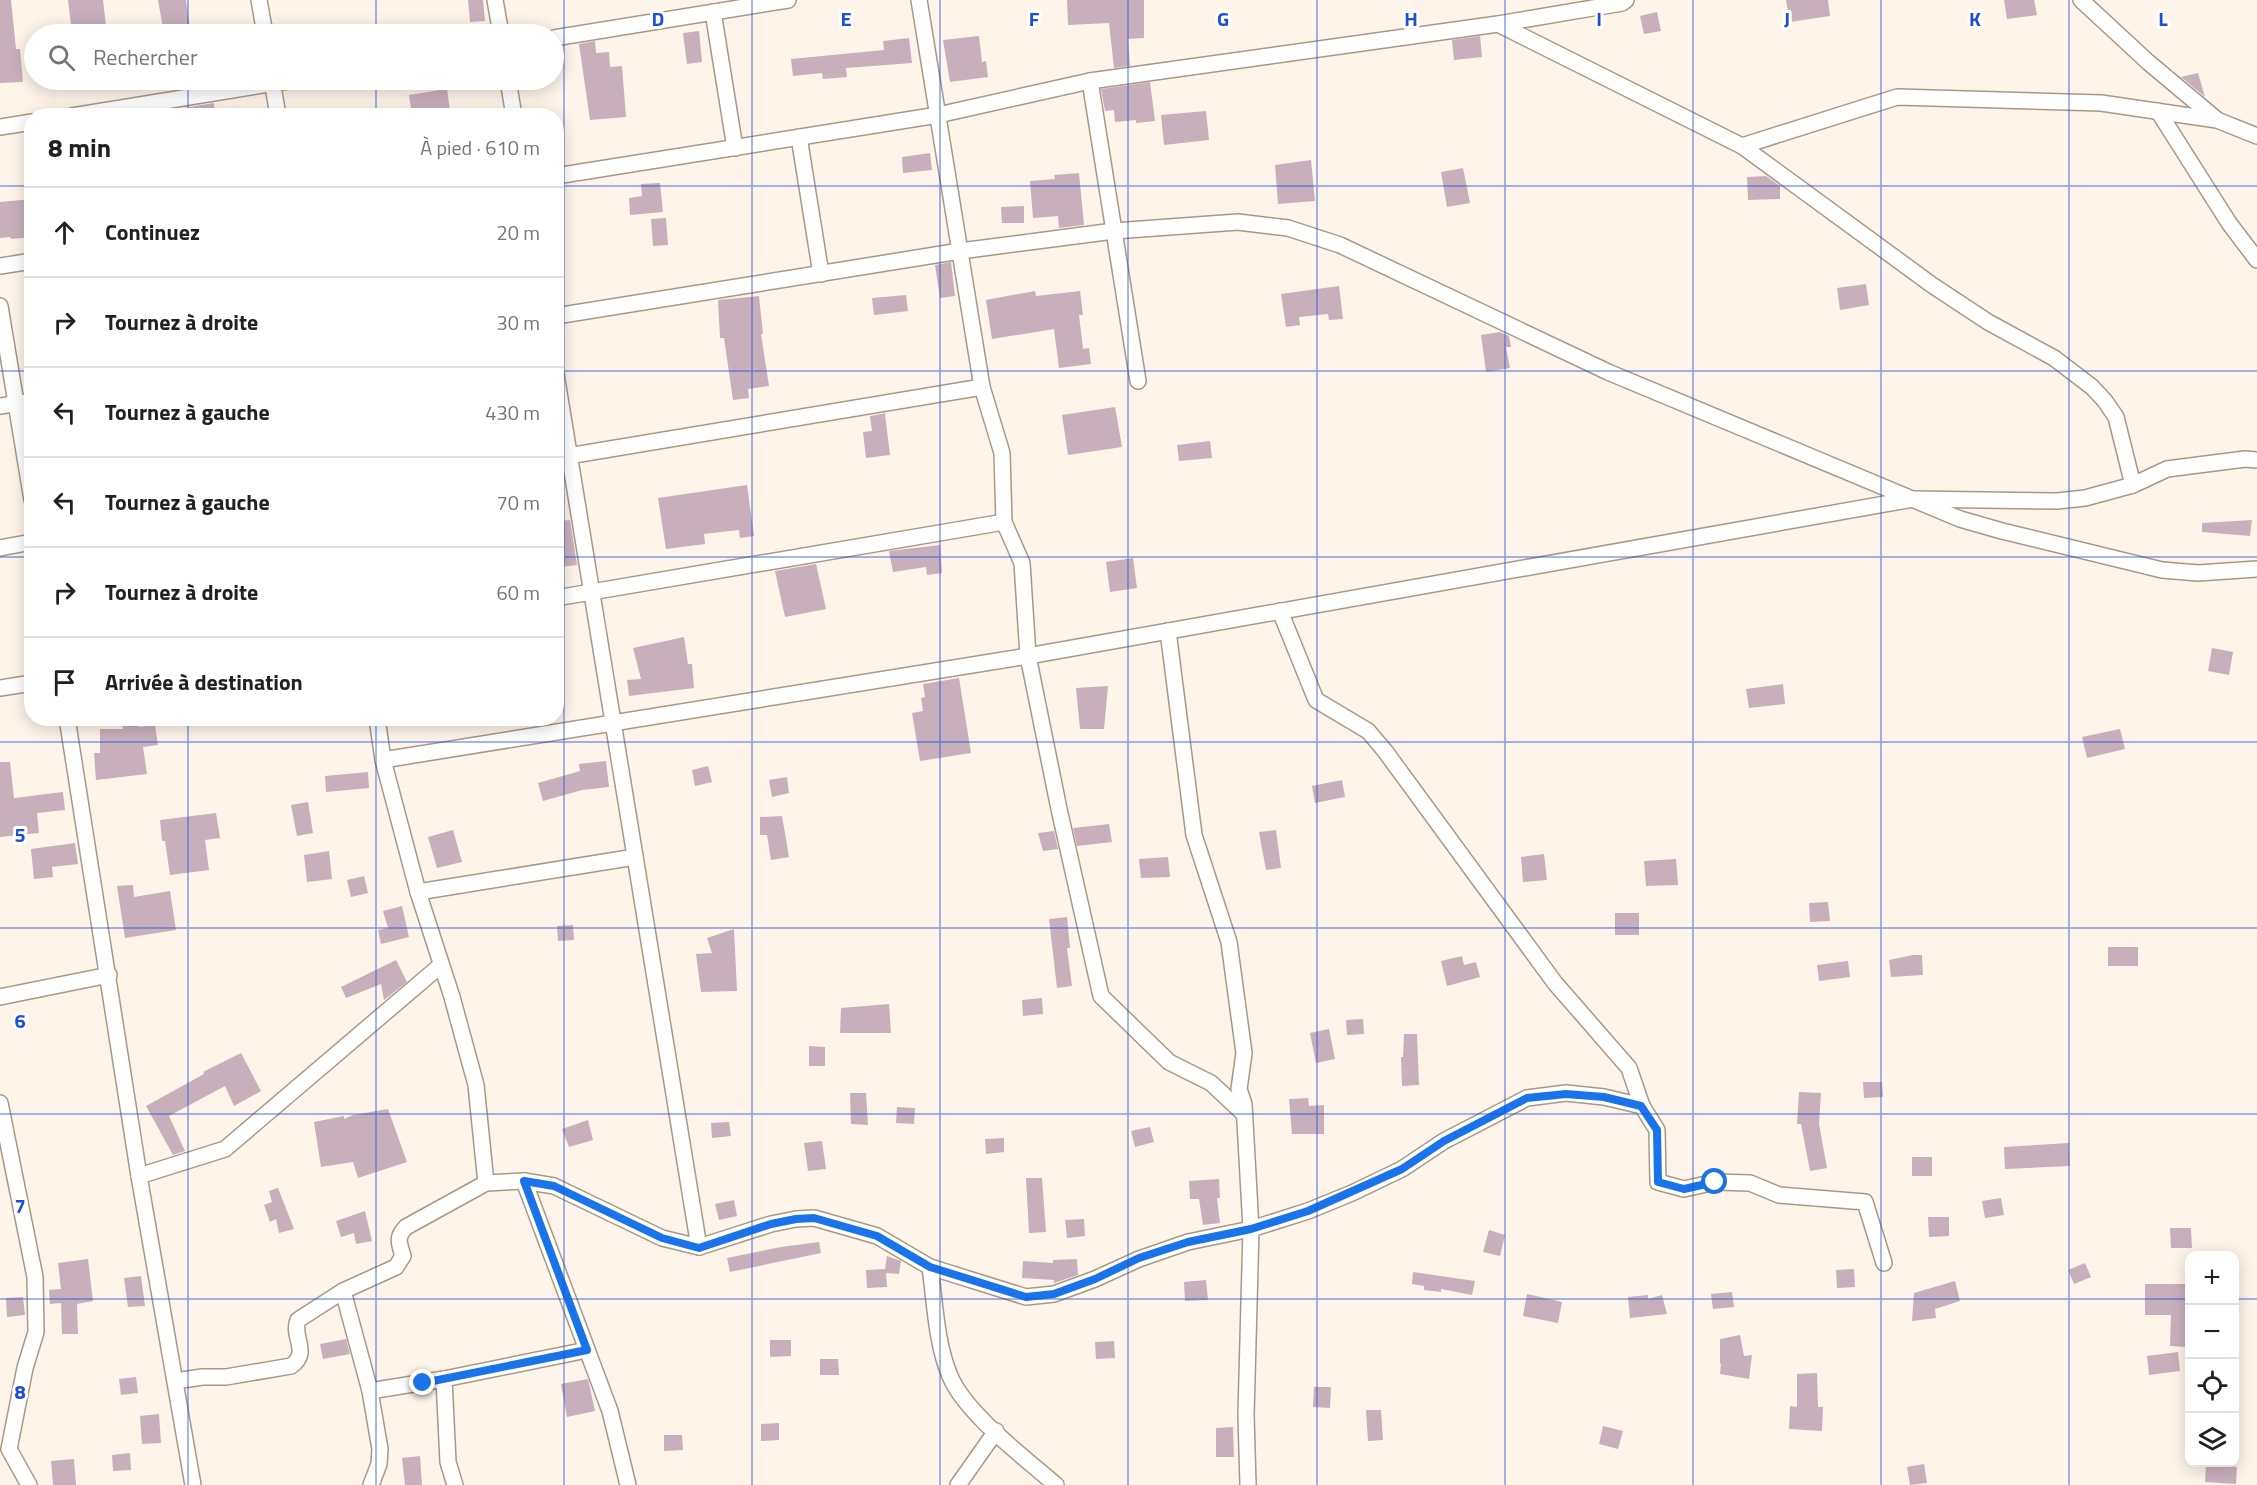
<!DOCTYPE html>
<html lang="fr">
<head>
<meta charset="utf-8">
<style>
	:root { --surface:#fff; --page:#f2f2f2; --text:#202124; --muted:#757577; --line:#e0e0e0 }
	body { margin:0; font-family:"Titillium Web",sans-serif; background:var(--page); color:var(--text) }
	.controls { position:absolute; right:18px; bottom:18px; display:grid; overflow:hidden; border-radius:12px; box-shadow:0 3px 15px #0003 }
	.controls button { width:54px; height:54px; display:grid; place-items:center; padding:0; border:0; border-bottom:2px solid var(--line); background:var(--surface); color:var(--text); font:30px sans-serif }
	.stop { position:absolute; width:18px; height:18px; margin:-14px; border:4px solid #1a73e8; border-radius:50%; background:#fff }
	.stop.end { background:#1a73e8; border-color:#fff; box-shadow:0 2px 6px #0008 }
	.list { margin:0; padding:0; list-style:none }
	h2 { display:flex; justify-content:space-between; align-items:center; height:78px; margin:0; padding:0 24px; font-size:26px }
	h2 small { font-size:20px; font-weight:400; color:var(--muted) }
	.list li { display:grid; grid-template-columns:39px 1fr auto; gap:18px; align-items:center; box-sizing:border-box; height:90px; padding:0 24px; border-top:2px solid var(--line) }
	.list b { display:block; font-size:22px; white-space:nowrap }
	.list em { font-size:20px; font-style:normal; color:var(--muted) }
	.icon { flex:none; width:33px; height:33px; fill:none; stroke:currentColor; stroke-width:2; stroke-linecap:round; stroke-linejoin:round }
	.map { position:relative; flex:none; width:2257px; height:1485px; overflow:hidden }
	.search { position:absolute; background:var(--surface); box-shadow:0 3px 15px #0003; left:24px; top:24px; width:540px; height:66px; display:flex; align-items:center; gap:15px; box-sizing:border-box; padding:0 21px; border-radius:33px; color:var(--muted); font-size:22px }
	.panel { position:absolute; background:var(--surface); box-shadow:0 3px 15px #0003; left:24px; top:108px; width:540px; height:618px; border-radius:24px }
	.map>svg:first-child { display:block }
</style>
</head>
<body>
<div class="map">
<svg width="2257" height="1485" viewBox="0 0 2257 1485">
	<rect width="100%" height="100%" fill="#fff4e9"/>
	<g fill="#c7b0bc">
		<polygon points="0,0 11,0 16,49 20,49 23,82 0,83"/>
		<polygon points="68,0 103,0 107,34 72,34"/>
		<polygon points="158,0 186,0 190,29 164,34"/>
		<polygon points="468,0 483,0 485,21 470,22"/>
		<polygon points="1067,0 1144,0 1144,38 1128,39 1130,66 1114,68 1109,23 1068,25"/>
		<polygon points="1786,0 1828,0 1830,16 1790,22"/>
		<polygon points="2004,0 2034,0 2037,15 2007,19"/>
		<polygon points="1657,12 1661,31 1644,34 1640,16"/>
		<polygon points="699,31 702,62 687,64 683,33"/>
		<polygon points="979,36 982,62 986,61 988,77 950,82 943,40"/>
		<polygon points="1480,36 1482,57 1454,60 1452,40"/>
		<polygon points="909,38 912,63 846,68 847,77 823,79 822,73 793,76 791,59 884,50 883,41"/>
		<polygon points="595,41 596,53 609,52 610,67 622,66 626,117 590,120 579,44"/>
		<polygon points="2198,73 2205,97 2181,77"/>
		<polygon points="1150,82 1155,121 1136,123 1136,120 1115,122 1114,110 1105,111 1101,89"/>
		<polygon points="447,89 450,110 412,116 409,95"/>
		<polygon points="214,103 215,116 153,116 153,113"/>
		<polygon points="1206,111 1209,140 1164,145 1161,115"/>
		<polygon points="930,153 932,170 903,173 902,157"/>
		<polygon points="1311,160 1315,201 1278,204 1275,165"/>
		<polygon points="1463,168 1470,203 1447,207 1441,172"/>
		<polygon points="1079,173 1084,225 1059,228 1058,216 1033,218 1030,181 1055,179 1054,175"/>
		<polygon points="1766,176 1780,186 1780,199 1748,200 1747,177"/>
		<polygon points="660,183 663,212 630,215 629,198 642,196 641,184"/>
		<polygon points="32,199 32,237 11,239 10,237 0,238 0,202"/>
		<polygon points="1024,206 1024,223 1002,223 1001,207"/>
		<polygon points="666,218 668,245 653,246 651,219"/>
		<polygon points="951,262 955,296 940,298 935,265"/>
		<polygon points="1866,284 1869,305 1840,310 1837,288"/>
		<polygon points="1339,286 1343,319 1329,320 1328,314 1299,317 1300,325 1286,327 1281,294"/>
		<polygon points="1035,291 1036,296 1080,291 1083,315 1079,315 1083,349 1089,348 1091,364 1059,368 1054,329 992,339 986,300"/>
		<polygon points="906,295 908,311 874,315 872,298"/>
		<polygon points="759,296 763,334 761,334 769,386 748,389 749,398 733,400 724,338 720,338 718,300"/>
		<polygon points="1500,332 1509,336 1511,347 1506,347 1510,368 1486,372 1481,335"/>
		<polygon points="1115,407 1122,447 1068,455 1062,415"/>
		<polygon points="887,413 885,414 890,455 866,458 863,432 872,431 870,416"/>
		<polygon points="1210,441 1212,458 1179,461 1177,445"/>
		<polygon points="747,485 754,536 740,538 739,530 704,534 705,544 666,549 658,498"/>
		<polygon points="570,520 577,565 561,567 559,542 556,543 556,521"/>
		<polygon points="2252,520 2250,536 2202,532 2202,523"/>
		<polygon points="940,545 942,573 927,575 926,567 893,572 889,551"/>
		<polygon points="1133,558 1137,588 1110,592 1106,562"/>
		<polygon points="816,564 826,609 785,617 775,571"/>
		<polygon points="684,637 688,664 692,664 694,688 629,696 627,680 641,679 633,648"/>
		<polygon points="2212,648 2233,652 2229,675 2208,671"/>
		<polygon points="959,678 971,753 920,761 912,713 923,711 921,698 925,697 923,684"/>
		<polygon points="1783,684 1785,704 1749,708 1746,689"/>
		<polygon points="1108,686 1104,729 1080,729 1076,688"/>
		<polygon points="122,718 139,718 139,727 155,725 158,745 143,747 147,774 96,780 94,753 100,753 100,729 123,729"/>
		<polygon points="2120,729 2125,749 2087,758 2082,737"/>
		<polygon points="606,761 609,787 582,790 543,801 538,783 580,771 579,764"/>
		<polygon points="0,762 10,762 14,798 63,792 65,810 37,813 39,833 0,837"/>
		<polygon points="708,766 712,782 695,786 692,770"/>
		<polygon points="368,772 369,788 326,792 325,776"/>
		<polygon points="787,777 789,793 772,797 769,780"/>
		<polygon points="1342,780 1345,797 1315,803 1312,786"/>
		<polygon points="308,802 313,833 297,836 291,805"/>
		<polygon points="216,813 220,838 205,840 209,870 170,875 165,841 162,841 160,820"/>
		<polygon points="782,816 789,857 771,860 767,835 760,835 760,817"/>
		<polygon points="1109,824 1112,842 1077,846 1073,828"/>
		<polygon points="453,830 462,862 437,868 428,837"/>
		<polygon points="1276,830 1281,868 1266,870 1259,832"/>
		<polygon points="1054,831 1058,849 1043,851 1038,833"/>
		<polygon points="75,843 78,864 52,867 53,877 34,879 31,849"/>
		<polygon points="329,851 332,879 307,882 304,855"/>
		<polygon points="1544,854 1547,880 1523,882 1521,857"/>
		<polygon points="1168,857 1170,877 1141,878 1139,859"/>
		<polygon points="1676,859 1678,885 1646,886 1644,861"/>
		<polygon points="364,876 368,893 351,897 347,880"/>
		<polygon points="133,885 134,897 170,891 176,930 125,938 117,886"/>
		<polygon points="1828,902 1830,921 1810,922 1809,903"/>
		<polygon points="402,906 409,937 381,944 378,930 388,928 383,911"/>
		<rect x="1615" y="913" width="24" height="22"/>
		<polygon points="1067,917 1070,948 1067,948 1072,986 1057,988 1049,919"/>
		<polygon points="573,925 574,940 558,941 557,926"/>
		<polygon points="734,929 737,991 701,992 696,954 712,953 707,938"/>
		<rect x="2108" y="947" width="30" height="19"/>
		<polygon points="1913,955 1922,955 1923,975 1891,977 1889,960"/>
		<polygon points="1462,956 1464,965 1476,962 1480,977 1447,986 1441,961"/>
		<polygon points="396,960 407,982 384,1000 381,984 346,998 341,987"/>
		<polygon points="1848,961 1850,977 1819,981 1817,965"/>
		<polygon points="1042,998 1043,1014 1023,1016 1022,1000"/>
		<polygon points="889,1004 891,1033 840,1033 841,1008"/>
		<polygon points="1363,1019 1364,1034 1347,1035 1346,1020"/>
		<polygon points="1329,1029 1335,1059 1316,1063 1310,1033"/>
		<polygon points="1404,1034 1417,1034 1419,1085 1402,1086 1401,1057 1403,1057"/>
		<polygon points="809,1046 825,1047 825,1066 809,1066"/>
		<polygon points="241,1053 261,1091 234,1106 225,1086 169,1116 185,1151 173,1155 146,1106 204,1074 203,1072"/>
		<polygon points="1863,1082 1882,1082 1883,1097 1864,1098"/>
		<polygon points="1799,1092 1821,1093 1819,1124 1827,1168 1810,1171 1801,1124 1797,1124"/>
		<polygon points="850,1093 866,1093 868,1125 851,1124"/>
		<polygon points="1308,1098 1309,1106 1324,1105 1324,1134 1292,1134 1289,1099"/>
		<polygon points="897,1107 915,1108 914,1124 896,1123"/>
		<polygon points="388,1109 407,1162 358,1178 353,1162 321,1167 314,1122 344,1116 344,1119 353,1115"/>
		<polygon points="588,1120 593,1140 569,1147 562,1129"/>
		<polygon points="729,1122 731,1136 712,1138 711,1123"/>
		<polygon points="1150,1127 1154,1142 1135,1147 1131,1131"/>
		<polygon points="1004,1138 1004,1152 986,1154 985,1139"/>
		<polygon points="822,1141 826,1169 808,1171 804,1143"/>
		<polygon points="2069,1143 2070,1166 2005,1169 2004,1147"/>
		<rect x="1912" y="1157" width="20" height="19"/>
		<polygon points="1026,1178 1042,1178 1046,1232 1029,1233"/>
		<polygon points="1219,1179 1220,1198 1217,1198 1220,1223 1203,1225 1199,1199 1190,1199 1189,1181"/>
		<polygon points="278,1188 294,1229 279,1233 276,1219 270,1222 264,1205 272,1202 269,1191"/>
		<polygon points="2001,1198 2004,1215 1985,1218 1982,1201"/>
		<polygon points="734,1200 737,1216 719,1220 715,1204"/>
		<polygon points="365,1211 372,1241 356,1244 354,1233 341,1237 336,1221"/>
		<polygon points="1928,1217 1949,1217 1949,1236 1929,1237"/>
		<polygon points="1084,1219 1085,1236 1067,1238 1065,1220"/>
		<polygon points="2170,1228 2191,1228 2192,1248 2171,1248"/>
		<polygon points="1489,1230 1505,1235 1500,1256 1483,1252"/>
		<polygon points="819,1242 821,1253 730,1272 727,1258 781,1247"/>
		<polygon points="887,1256 901,1261 899,1274 886,1273 887,1287 867,1288 866,1270 885,1269"/>
		<polygon points="88,1259 93,1301 77,1304 78,1334 62,1334 61,1303 50,1304 49,1290 61,1289 58,1263"/>
		<polygon points="1077,1259 1078,1275 1054,1283 1054,1280 1022,1278 1023,1261 1053,1263 1053,1260"/>
		<polygon points="2085,1263 2091,1277 2074,1284 2068,1270"/>
		<polygon points="1854,1269 1855,1287 1837,1288 1836,1270"/>
		<polygon points="1413,1272 1475,1281 1472,1295 1441,1289 1441,1292 1424,1290 1424,1286 1412,1284"/>
		<polygon points="141,1276 145,1306 128,1307 124,1278"/>
		<polygon points="1206,1280 1208,1300 1185,1301 1184,1282"/>
		<polygon points="1955,1281 1960,1301 1935,1309 1936,1318 1912,1321 1914,1293"/>
		<polygon points="2145,1284 2190,1284 2190,1314 2186,1314 2186,1347 2170,1346 2171,1315 2145,1315"/>
		<polygon points="1732,1292 1734,1307 1713,1309 1711,1294"/>
		<polygon points="1527,1294 1562,1302 1558,1323 1523,1316"/>
		<polygon points="1648,1295 1648,1299 1662,1295 1667,1314 1630,1318 1628,1297"/>
		<polygon points="23,1297 25,1315 7,1317 6,1298"/>
		<polygon points="1740,1335 1744,1356 1752,1355 1749,1379 1720,1374 1721,1363 1720,1364 1720,1339"/>
		<polygon points="346,1339 350,1354 323,1359 320,1344"/>
		<polygon points="770,1340 791,1340 791,1356 770,1357"/>
		<polygon points="1114,1341 1115,1358 1096,1359 1095,1342"/>
		<polygon points="2178,1352 2180,1371 2149,1375 2147,1356"/>
		<polygon points="820,1359 838,1359 839,1375 820,1375"/>
		<polygon points="1817,1373 1818,1407 1823,1407 1822,1431 1789,1429 1790,1406 1797,1407 1797,1374"/>
		<polygon points="136,1377 138,1393 121,1395 119,1379"/>
		<polygon points="588,1379 595,1411 567,1417 561,1384"/>
		<polygon points="1314,1387 1331,1387 1330,1408 1313,1407"/>
		<polygon points="1366,1410 1381,1410 1383,1440 1368,1441"/>
		<polygon points="159,1414 161,1443 142,1444 140,1416"/>
		<polygon points="779,1423 779,1440 761,1441 761,1424"/>
		<polygon points="1603,1426 1623,1431 1618,1449 1599,1444"/>
		<polygon points="1233,1427 1234,1457 1216,1457 1216,1428"/>
		<polygon points="664,1435 682,1435 683,1450 664,1451"/>
		<polygon points="130,1453 131,1470 113,1471 112,1455"/>
		<polygon points="420,1456 422,1485 405,1485 402,1458"/>
		<polygon points="74,1459 76,1485 53,1485 51,1461"/>
		<polygon points="1924,1464 1927,1483 1910,1485 1907,1467"/>
		<polygon points="2206,1464 2237,1467 2236,1484 2205,1482"/>
	</g>
	<g fill="none" stroke-linecap="round" stroke-linejoin="round">
		<defs>
			<g id="minor">
				<polyline points="259,0 265,34"/>
				<polyline points="495,0 501,34"/>
				<polyline points="919,0 982,387 1002,453 1004,522 1022,563 1028,656 1059,809 1101,996 1169,1062 1211,1083 1244,1114"/>
				<polyline points="2081,0 2148,62 2216,119"/>
				<polyline points="713,12 735,148"/>
				<polyline points="1498,24 1742,146 1897,97 2101,103 2217,120 2257,136"/>
				<polyline points="554,38 788,0"/>
				<polyline points="272,80 278,116"/>
				<polyline points="508,80 514,116"/>
				<polyline points="1090,81 1138,381"/>
				<polyline points="2158,111 2229,223 2257,260"/>
				<polyline points="72,116 294,80"/>
				<polyline points="0,127 32,122"/>
				<polyline points="799,137 821,274"/>
				<polyline points="1742,146 1932,285 1988,322 2054,358 2092,387 2105,401 2116,417 2133,485"/>
				<polyline points="556,176 938,115 1090,81 1498,24 1622,3 1626,0"/>
				<polyline points="0,266 32,261"/>
				<polyline points="0,306 32,500"/>
				<polyline points="556,316 960,251 1114,231 1238,222 1288,228 1340,245 1608,372 1960,519 2002,531 2162,570 2198,573 2257,569"/>
				<polyline points="556,374 699,1247"/>
				<polyline points="0,406 32,401"/>
				<polyline points="556,458 982,387"/>
				<polyline points="0,548 32,542"/>
				<polyline points="556,598 1004,522"/>
				<polyline points="1280,611 1316,700 1368,731 1385,751 1555,983 1629,1068 1642,1106"/>
				<polyline points="1168,631 1194,835 1229,942 1244,1053 1239,1089 1244,1104 1251,1229 1246,1415 1248,1485"/>
				<polyline points="0,688 32,683"/>
				<polyline points="67,718 139,1176 193,1485"/>
				<polyline points="377,718 383,760 418,892 452,997 476,1085 486,1183"/>
				<polyline points="383,760 1028,656 1913,499 2057,501 2085,498 2133,485 2167,469 2245,459 2257,460"/>
				<polyline points="418,892 635,857"/>
				<polyline points="0,997 109,975"/>
				<polyline points="0,1103 35,1277 36,1332 25,1368 9,1449 29,1485"/>
				<polyline points="139,1176 225,1149 441,965"/>
				<polyline points="524,1181 610,1411 628,1485"/>
				<path d="M930,1267C935,1303 936,1343 950,1376C965,1413 1025,1458 1056,1485"/>
				<polyline points="343,1291 370,1391 444,1379 448,1462 455,1485"/>
				<polyline points="444,1379 587,1350"/>
				<path d="M176,1381L202,1377H226L291,1366C311,1352 291,1337 298,1320L343,1291L396,1267L403,1256C399,1243 396,1237 406,1227L486,1183L524,1181L554,1186L662,1238L699,1247L771,1224L796,1219L814,1218L877,1236L930,1267L1026,1297L1054,1294L1095,1279L1139,1259L1188,1242L1251,1229L1308,1211L1352,1193L1402,1169L1444,1141L1527,1098L1566,1093L1604,1097L1642,1106L1657,1130L1658,1182L1684,1189L1715,1182L1750,1183L1779,1195L1865,1202L1884,1263"/>
				<polyline points="370,1391 380,1449 379,1464 371,1485"/>
				<polyline points="958,1485 996,1431"/>
			</g>
		</defs>
		<use href="#minor" stroke="#a89888" stroke-width="18"/>
		<use href="#minor" stroke="#fff" stroke-width="15"/>
	</g>
	<g fill="none" stroke-linecap="round" stroke-linejoin="round">
		<polyline stroke="#1a73e8" stroke-width="8" points="423,1383 587,1350 524,1181 554,1186 662,1238 699,1248 771,1224 796,1219 814,1218 877,1236 930,1267 1026,1297 1054,1294 1095,1279 1139,1258 1188,1242 1251,1229 1308,1211 1402,1169 1444,1141 1527,1098 1566,1094 1604,1097 1641,1106 1657,1130 1658,1182 1684,1189 1715,1182"/>
	</g>
	<path fill="none" stroke="#1d4ed8" stroke-width="1.5" stroke-opacity="0.55" d="M188,0V34M376,0V34M564,0V1485M752,0V1485M940,0V1485M1128,0V1485M1317,0V1485M1505,0V1485M1693,0V1485M1881,0V1485M2069,0V1485M188,80V116M376,80V116M0,186H32M556,186H2257M0,371H32M556,371H2257M0,557H32M556,557H2257M188,718V1485M376,718V1485M0,742H2257M0,928H2257M0,1114H2257M0,1299H2190M2234,1299H2257"/>
	<g font-size="20" text-anchor="middle" font-weight="bold" fill="#1d4ed8" stroke="#fff" stroke-width="6" stroke-linejoin="round" paint-order="stroke">
		<text x="658" y="26">D</text>
		<text x="846" y="26">E</text>
		<text x="1034" y="26">F</text>
		<text x="1223" y="26">G</text>
		<text x="1411" y="26">H</text>
		<text x="1599" y="26">I</text>
		<text x="1787" y="26">J</text>
		<text x="1975" y="26">K</text>
		<text x="2163" y="26">L</text>
		<text x="20" y="842">5</text>
		<text x="20" y="1028">6</text>
		<text x="20" y="1213">7</text>
		<text x="20" y="1399">8</text>
	</g>
</svg>
<div class="controls">
<button>+</button>
<button>−</button>
<button><svg class="icon" aria-label="locate" viewBox="0 0 24 24"><circle cx="12" cy="12" r="6"/><path d="M12 2v4M12 18v4M2 12h4M18 12h4"/></svg></button>
<button><svg class="icon" aria-label="layers" viewBox="0 0 24 24"><path d="M12 4l9 5-9 5-9-5zM3 14l9 5 9-5"/></svg></button>
</div>
<div class="stop" style="left:1715px;top:1182px"></div>
<div class="stop end" style="left:423px;top:1383px"></div>
<div class="search"><svg class="icon" aria-label="search" viewBox="0 0 24 24"><circle cx="10" cy="10" r="6"/><path d="M15 15l6 6"/></svg>Rechercher</div>
<section class="panel">
<h2>8 min<small>À pied · 610 m</small></h2>
<ul class="list">
<li><svg class="icon" aria-label="ahead" viewBox="0 0 24 24"><path d="M12 20V5M6 11l6-6 6 6"/></svg><div><b>Continuez</b></div><em>20 m</em></li>
<li><svg class="icon" aria-label="right" viewBox="0 0 24 24"><path d="M7 20v-9h11M14 6l5 5-5 5"/></svg><div><b>Tournez à droite</b></div><em>30 m</em></li>
<li><svg class="icon" aria-label="left" viewBox="0 0 24 24"><path d="M17 20v-9H6M10 6l-5 5 5 5"/></svg><div><b>Tournez à gauche</b></div><em>430 m</em></li>
<li><svg class="icon" aria-label="left" viewBox="0 0 24 24"><path d="M17 20v-9H6M10 6l-5 5 5 5"/></svg><div><b>Tournez à gauche</b></div><em>70 m</em></li>
<li><svg class="icon" aria-label="right" viewBox="0 0 24 24"><path d="M7 20v-9h11M14 6l5 5-5 5"/></svg><div><b>Tournez à droite</b></div><em>60 m</em></li>
<li><svg class="icon" aria-label="arrive" viewBox="0 0 24 24"><path d="M6 21V4h12l-3 4 3 4H6"/></svg><div><b>Arrivée à destination</b></div></li>
</ul>
</section>
</div>
</body>
</html>
